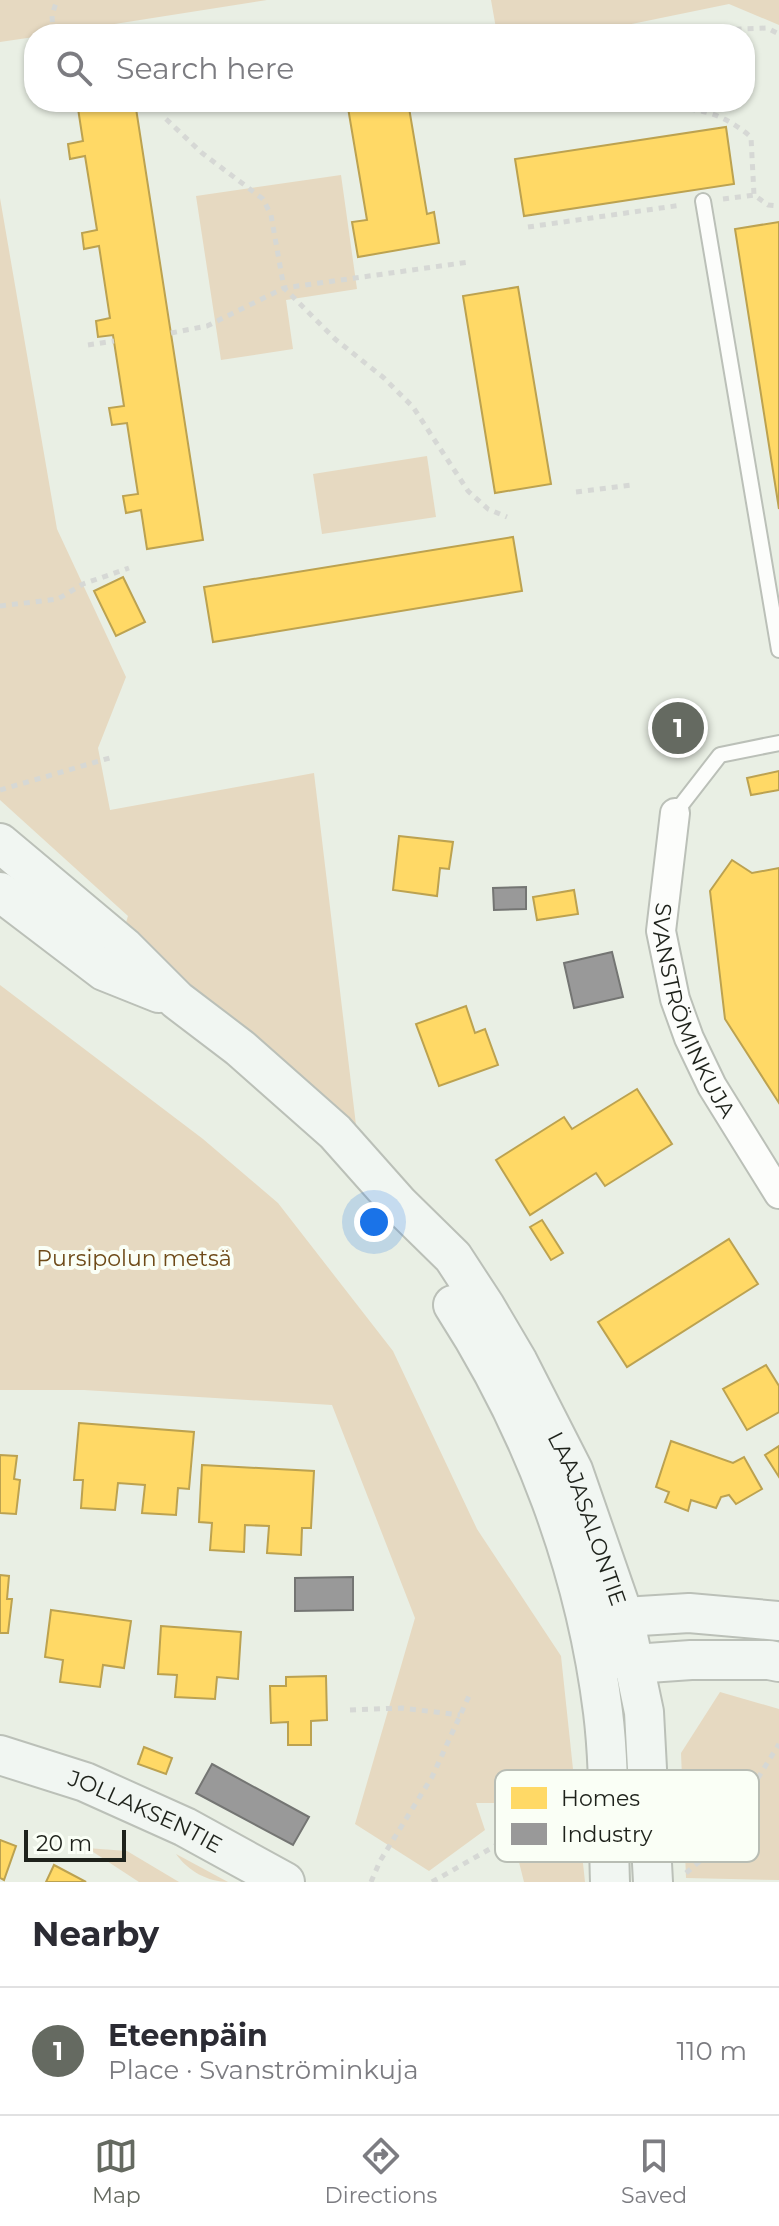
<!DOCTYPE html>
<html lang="en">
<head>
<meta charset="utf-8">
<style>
	:root { --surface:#fff; --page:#f2f2f3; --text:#2b2b33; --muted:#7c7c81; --line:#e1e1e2; --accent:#656a61 }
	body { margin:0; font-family:Montserrat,sans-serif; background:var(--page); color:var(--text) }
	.scale { position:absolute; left:24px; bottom:20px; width:102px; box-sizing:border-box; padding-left:8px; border:4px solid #1e221b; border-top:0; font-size:22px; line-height:28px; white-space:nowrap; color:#1e221b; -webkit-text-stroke:6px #fafff6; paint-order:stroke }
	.you { position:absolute; left:374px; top:1222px; width:28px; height:28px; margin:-20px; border:6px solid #fff; border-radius:50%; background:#1a73e8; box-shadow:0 0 0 12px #1a73e833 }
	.badge { display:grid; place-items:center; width:52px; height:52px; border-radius:50%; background:var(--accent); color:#fff; font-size:26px; font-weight:700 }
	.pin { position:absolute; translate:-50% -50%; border:4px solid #fff; box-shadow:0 2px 8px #0006 }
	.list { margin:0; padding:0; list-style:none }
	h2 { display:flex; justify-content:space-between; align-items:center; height:104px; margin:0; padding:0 32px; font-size:34px }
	h2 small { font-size:26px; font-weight:400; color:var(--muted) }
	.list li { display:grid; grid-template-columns:52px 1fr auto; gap:24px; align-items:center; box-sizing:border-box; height:128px; padding:0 32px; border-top:2px solid var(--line) }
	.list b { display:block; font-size:30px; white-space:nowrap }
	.list p { margin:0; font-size:26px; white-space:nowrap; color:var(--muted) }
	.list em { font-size:26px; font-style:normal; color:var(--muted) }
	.icon { flex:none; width:44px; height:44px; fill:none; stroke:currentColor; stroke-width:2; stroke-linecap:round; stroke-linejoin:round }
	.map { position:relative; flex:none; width:779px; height:1882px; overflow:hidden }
	.search { position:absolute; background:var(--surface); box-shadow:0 2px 6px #0004; left:24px; right:24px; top:24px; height:88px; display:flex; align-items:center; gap:20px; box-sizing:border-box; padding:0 28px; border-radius:32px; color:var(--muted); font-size:30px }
	.sheet { height:232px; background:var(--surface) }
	nav { display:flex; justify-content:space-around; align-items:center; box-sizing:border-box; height:112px; border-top:2px solid var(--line); background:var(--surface); font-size:22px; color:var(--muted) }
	nav a { display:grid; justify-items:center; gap:4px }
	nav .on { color:var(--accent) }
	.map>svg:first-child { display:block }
</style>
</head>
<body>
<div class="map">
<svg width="779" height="1882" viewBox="0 0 779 1882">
	<rect width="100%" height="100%" fill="#e9efe4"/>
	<g fill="#e6d9c1">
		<polygon points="0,0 267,0 51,34 34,34 34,37 0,42"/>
		<polygon points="491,0 779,0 779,25 729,4 583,34 497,34"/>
		<polygon points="341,175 357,289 286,300 293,349 221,360 196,196"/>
		<polygon points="0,198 57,529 126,677 98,748 110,810 314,773 356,1125 124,929 128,916 0,800"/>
		<polygon points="427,456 436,517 322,534 313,474"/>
		<polygon points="0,985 203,1139 278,1203 393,1351 477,1529 561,1656 585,1882 524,1882 504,1803 476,1803 485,1830 429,1871 355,1824 415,1618 332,1405 84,1390 0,1390"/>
		<polygon points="720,1692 779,1709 779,1880 686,1878 681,1753"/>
		<polygon points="87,1848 127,1851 179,1882 139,1882"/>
		<path d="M176,1854L228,1882C208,1882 188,1871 176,1854Z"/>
	</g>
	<g fill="#ffd966" stroke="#bca250" stroke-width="2">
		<polygon points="77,102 135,102 203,540 147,549 141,510 126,513 123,496 138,494 127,423 112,425 109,408 124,406 113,335 98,337 96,321 110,318 99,246 84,249 82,233 97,230 85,156 70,159 68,144 83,141"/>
		<polygon points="347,102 408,102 427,214 434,212 439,243 358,257 352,222 367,220"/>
		<polygon points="726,127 734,184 524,216 515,159"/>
		<polygon points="779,222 779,509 735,229"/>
		<polygon points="518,287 551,484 495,493 463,296"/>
		<polygon points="513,537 522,591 213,642 204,587"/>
		<polygon points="123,577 145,622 116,636 94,591"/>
		<polygon points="779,771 779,790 751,795 747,778"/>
		<polygon points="399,836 453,842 449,869 440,868 437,896 393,890"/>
		<polygon points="732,860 752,873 779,868 779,1103 725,1019 710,891"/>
		<polygon points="574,890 578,914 537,920 533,897"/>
		<polygon points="466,1006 475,1033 485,1029 498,1065 439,1086 416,1024"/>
		<polygon points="637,1089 672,1144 605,1186 596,1173 530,1215 496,1160 564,1117 572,1129"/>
		<polygon points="542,1220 563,1253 551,1260 530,1227"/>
		<polygon points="729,1239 758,1284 627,1367 598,1322"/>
		<polygon points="766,1365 779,1386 779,1412 747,1430 723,1389"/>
		<polygon points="79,1423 194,1432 189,1489 178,1488 176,1515 142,1513 145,1485 118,1483 115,1510 81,1508 83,1480 74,1480"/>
		<polygon points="671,1441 733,1463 744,1457 762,1489 736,1504 729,1495 721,1497 716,1508 691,1500 688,1511 665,1502 669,1492 656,1487"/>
		<polygon points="779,1446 779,1477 765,1455"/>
		<polygon points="0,1455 17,1456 14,1479 20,1480 16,1514 0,1513"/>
		<polygon points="202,1465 314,1471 311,1528 302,1528 301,1555 267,1553 269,1526 245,1525 244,1552 210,1550 212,1523 199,1522"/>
		<polygon points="0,1575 9,1576 7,1599 12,1599 8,1633 0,1633"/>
		<polygon points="51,1610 131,1621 124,1668 103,1665 100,1687 60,1682 63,1660 45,1657"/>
		<polygon points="161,1626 241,1632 238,1679 217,1677 215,1699 175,1697 177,1675 158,1674"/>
		<polygon points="326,1676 327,1720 311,1721 311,1745 288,1745 288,1722 271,1723 270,1686 286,1686 286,1677"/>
		<polygon points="144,1747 172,1758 166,1774 138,1764"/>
		<polygon points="0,1840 16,1846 4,1880 0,1878"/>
		<polygon points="54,1865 86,1882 46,1882"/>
	</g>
	<g fill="#999" stroke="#747573" stroke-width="2">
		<polygon points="526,887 526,909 494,910 493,888"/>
		<polygon points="612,952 623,997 574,1008 564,963"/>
		<polygon points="353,1577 353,1610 295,1611 295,1578"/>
		<polygon points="212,1764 309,1817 293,1845 196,1793"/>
	</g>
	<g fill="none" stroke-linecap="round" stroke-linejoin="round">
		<defs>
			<g id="lane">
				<polyline points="703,201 779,650"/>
				<polyline points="675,813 720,755 779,743"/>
			</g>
			<g id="street">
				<path id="s1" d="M675,813L661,931L675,999L689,1038L712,1086L779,1194"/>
			</g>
			<g id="secondary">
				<path id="s2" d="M0,843L124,947L177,1000L240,1048L335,1132L399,1204L453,1257L485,1306L518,1362L573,1470L624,1617L644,1712L653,1882"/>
				<polyline points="0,892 104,971 159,993"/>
				<path d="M453,1305C532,1427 585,1568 603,1712C610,1768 608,1826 610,1882"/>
				<polyline points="606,1635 624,1617 689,1613 779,1621"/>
				<polyline points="611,1655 634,1664 691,1660 769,1660 779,1662"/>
				<path id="s3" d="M0,1755L85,1782L185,1827L285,1882"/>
			</g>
		</defs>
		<use href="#lane" stroke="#bbc0b8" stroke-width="18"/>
		<use href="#street" stroke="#bbc0b8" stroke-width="32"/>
		<use href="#secondary" stroke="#bbc0b8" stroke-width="42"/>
		<g stroke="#d6d8d5" stroke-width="5" stroke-dasharray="6 6" stroke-linecap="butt">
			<polyline points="53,34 52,15 57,0"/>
			<polyline points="676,34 687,31 767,28 779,34"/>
			<path d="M630,102C648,110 667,109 687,109C713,111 732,121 751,137L754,195"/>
			<polyline points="166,119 202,153 263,199 271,215 284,288 335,339 384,378 413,407 468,491 488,509 507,517"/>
			<polyline points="723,199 754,195 768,205 779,206"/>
			<polyline points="528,227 682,205"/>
			<polyline points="171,333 207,326 284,288 469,262"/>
			<polyline points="88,345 114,341"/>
			<polyline points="576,492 631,485"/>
			<polyline points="0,606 58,599 83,584 129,568"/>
			<polyline points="0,790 113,757"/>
			<polyline points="350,1710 402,1708 460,1715"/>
			<polyline points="686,1873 714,1849 779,1744"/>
			<polyline points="371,1882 380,1861 432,1777 469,1696"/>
			<polyline points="432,1882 502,1842 524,1846 558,1835 576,1825"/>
		</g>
		<use href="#lane" stroke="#fcfdfb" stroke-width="14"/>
		<use href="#street" stroke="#fcfdfb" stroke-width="28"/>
		<use href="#secondary" stroke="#f1f6f2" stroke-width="38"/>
	</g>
	<g text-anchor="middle" stroke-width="8" stroke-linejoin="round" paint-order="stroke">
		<g font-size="22" fill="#1e221b" stroke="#fafff6">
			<text dy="8" stroke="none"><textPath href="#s1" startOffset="204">SVANSTRÖMINKUJA</textPath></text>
			<text dy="8" stroke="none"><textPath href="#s2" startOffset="910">LAAJASALONTIE</textPath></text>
			<text dy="8" stroke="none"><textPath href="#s3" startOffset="156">JOLLAKSENTIE</textPath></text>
		</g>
		<g font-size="22" fill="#6e4a18" stroke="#fafff6">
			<text x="134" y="1266">Pursipolun metsä</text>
		</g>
	</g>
	<rect x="495" y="1770" width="264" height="92" rx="12" fill="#fafff6" stroke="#b8bdb4" stroke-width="2"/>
	<rect x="511" y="1787" width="36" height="22" fill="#ffd966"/>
	<rect x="511" y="1823" width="36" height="22" fill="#999"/>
	<g font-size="22" fill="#1e221b">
		<text x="561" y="1806">Homes</text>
		<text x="561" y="1842">Industry</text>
	</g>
</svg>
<div class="scale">20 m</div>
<div class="you"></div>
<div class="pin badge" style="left:678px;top:728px">1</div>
<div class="search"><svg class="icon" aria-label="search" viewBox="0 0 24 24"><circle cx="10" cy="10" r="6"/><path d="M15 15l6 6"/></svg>Search here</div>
</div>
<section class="sheet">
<h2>Nearby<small></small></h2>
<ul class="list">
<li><span class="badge">1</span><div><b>Eteenpäin</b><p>Place · Svanströminkuja</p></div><em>110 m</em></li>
</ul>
</section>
<nav>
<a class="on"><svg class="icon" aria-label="map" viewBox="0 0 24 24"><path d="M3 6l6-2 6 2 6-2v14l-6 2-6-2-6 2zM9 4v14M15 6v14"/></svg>Map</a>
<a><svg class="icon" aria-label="directions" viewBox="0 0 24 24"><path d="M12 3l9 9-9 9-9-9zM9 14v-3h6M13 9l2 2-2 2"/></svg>Directions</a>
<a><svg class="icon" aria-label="saved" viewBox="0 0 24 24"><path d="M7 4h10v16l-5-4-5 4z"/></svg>Saved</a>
</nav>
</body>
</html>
